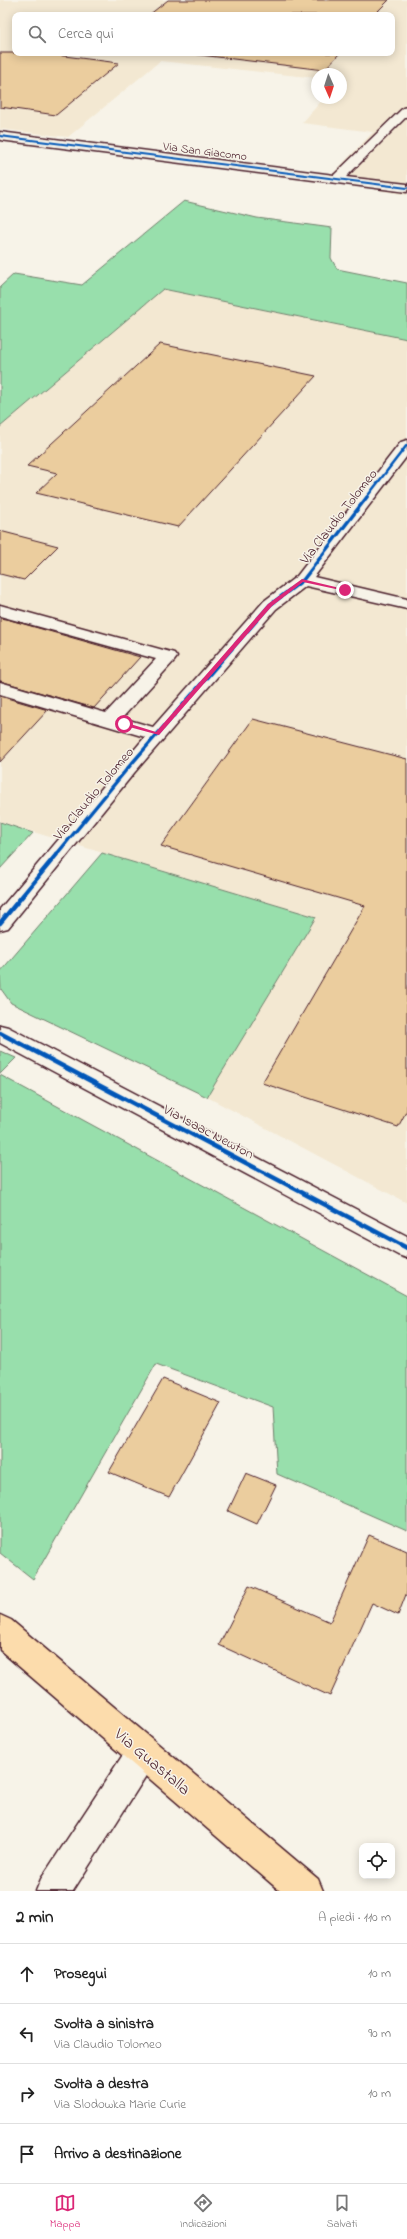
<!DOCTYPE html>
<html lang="it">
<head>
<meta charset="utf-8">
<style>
	:root { --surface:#fff; --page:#f2f2f2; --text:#222; --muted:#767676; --line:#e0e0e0; --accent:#db2777 }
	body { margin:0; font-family:"Indie Flower",sans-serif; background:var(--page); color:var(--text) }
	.controls { position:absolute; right:12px; bottom:12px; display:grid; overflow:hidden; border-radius:8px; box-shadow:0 2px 10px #0003 }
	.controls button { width:36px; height:36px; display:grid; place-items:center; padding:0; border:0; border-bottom:1px solid var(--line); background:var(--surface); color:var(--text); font:20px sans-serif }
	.compass { position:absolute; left:311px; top:68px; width:36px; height:36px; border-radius:50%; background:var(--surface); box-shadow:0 2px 10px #0003; rotate:177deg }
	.stop { position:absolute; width:12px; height:12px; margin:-9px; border:3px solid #db2777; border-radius:50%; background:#fff }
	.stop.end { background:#db2777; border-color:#fff; box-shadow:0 1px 4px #0008 }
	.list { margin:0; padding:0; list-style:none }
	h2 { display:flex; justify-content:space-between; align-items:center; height:52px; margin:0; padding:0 16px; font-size:17px }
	h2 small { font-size:13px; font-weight:400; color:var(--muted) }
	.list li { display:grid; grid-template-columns:26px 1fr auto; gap:12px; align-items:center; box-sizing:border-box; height:60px; padding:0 16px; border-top:1px solid var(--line) }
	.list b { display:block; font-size:15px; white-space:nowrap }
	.list p { margin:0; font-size:13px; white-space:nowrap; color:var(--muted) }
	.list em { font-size:13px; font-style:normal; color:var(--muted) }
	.icon { flex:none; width:22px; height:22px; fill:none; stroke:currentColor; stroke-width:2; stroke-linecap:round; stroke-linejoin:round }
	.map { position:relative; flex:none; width:407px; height:1891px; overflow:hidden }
	.search { position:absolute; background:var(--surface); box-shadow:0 2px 10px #0003; left:12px; right:12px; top:12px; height:44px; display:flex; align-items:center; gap:10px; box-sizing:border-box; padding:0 14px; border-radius:8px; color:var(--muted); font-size:15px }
	.sheet { height:292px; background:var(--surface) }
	nav { display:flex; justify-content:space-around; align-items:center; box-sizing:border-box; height:56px; border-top:1px solid var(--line); background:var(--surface); font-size:11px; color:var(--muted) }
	nav a { display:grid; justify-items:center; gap:2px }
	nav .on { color:var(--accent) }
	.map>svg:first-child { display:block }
</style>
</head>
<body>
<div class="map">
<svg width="407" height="1891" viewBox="0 0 407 1891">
	<rect width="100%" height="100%" fill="#f7f3e8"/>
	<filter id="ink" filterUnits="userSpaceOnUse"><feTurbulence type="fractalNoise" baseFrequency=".025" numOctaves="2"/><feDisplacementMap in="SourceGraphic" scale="8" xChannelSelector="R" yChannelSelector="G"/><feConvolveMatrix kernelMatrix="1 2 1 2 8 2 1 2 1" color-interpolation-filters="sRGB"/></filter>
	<g filter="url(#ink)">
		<g fill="#f3e8d2" fill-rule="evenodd">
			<path d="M0,0H407V195L326,181L373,132L302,123L324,98H341V74H317V78L160,61L68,137L0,129ZM15,15H392V53H15Z"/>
			<polygon points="163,289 407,339 407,1203 207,1097 316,917 0,822 0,427"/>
		</g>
		<g fill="#98dfac" stroke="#717f6c">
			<polygon points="184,201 257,218 332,228 331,258 337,269 407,283 407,339 163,289 0,427 0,287 14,274 82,285"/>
			<polygon points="0,822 33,833 0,869"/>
			<polygon points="102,853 316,917 207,1097 11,1003 1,989 0,972"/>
			<polygon points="0,1051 16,1058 0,1074"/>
			<polygon points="0,1075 407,1296 407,1531 277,1474 273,1407 156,1364 33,1579 0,1553"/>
		</g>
		<g fill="#ebcd9e" stroke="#4a1f2b">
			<polygon points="168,0 389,0 377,12 380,12 377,15 149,15"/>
			<polygon points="0,53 41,53 119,63 56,115 0,107"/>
			<polygon points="184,53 340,53 324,70"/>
			<polygon points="160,344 316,376 178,527 36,493 57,473 27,466"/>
			<polygon points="0,531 58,546 24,580 0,574"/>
			<polygon points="0,618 10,620 140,657 94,708 0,681"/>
			<polygon points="0,696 48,710 0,762"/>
			<polygon points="253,719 407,759 407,1110 398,1127 262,1083 365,906 161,846"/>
			<polygon points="163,1379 221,1403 169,1497 109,1472"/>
			<polygon points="246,1473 276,1485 257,1524 228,1511"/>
			<polygon points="369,1535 407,1551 407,1592 398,1615 372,1603 330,1696 219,1645 249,1586 330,1622"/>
		</g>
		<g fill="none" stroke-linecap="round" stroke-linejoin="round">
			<defs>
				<g id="minor">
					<polygon points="407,107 407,116 346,177 407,184 407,192 0,140 0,132 334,175 403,108"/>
					<polygon points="407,440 407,456 314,577 407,599 407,609 306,586 276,609 134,773 8,928 0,930 0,909 145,737 0,694 0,682 106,713 156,659 0,616 0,605 174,653 177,657 174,661 122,718 153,727 264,601 297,576 401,442"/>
					<polygon points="0,1025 8,1027 407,1236 407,1258 398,1255 0,1043"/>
					<polygon points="143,1736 154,1741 159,1752 154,1763 73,1891 36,1891 41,1879 132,1741"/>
				</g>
				<polygon id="major" points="0,1615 11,1620 318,1879 323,1891 280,1891 0,1650"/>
			</defs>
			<use href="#minor" stroke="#4a1f2b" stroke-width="3"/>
			<use href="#major" stroke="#4a1f2b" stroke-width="3"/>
			<use href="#minor" fill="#f7f3e8" fill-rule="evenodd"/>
			<use href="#major" fill="#fcdcac" fill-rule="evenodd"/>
			<defs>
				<polyline id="cycleway-far3" points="0,136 407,188"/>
				<polyline id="cycleway-far2" points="366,498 407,445"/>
				<polyline id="cycleway-far1" points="56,855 127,769 270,605 303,580 367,497"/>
				<g id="cycleway">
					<polyline points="0,923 57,854"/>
					<polyline points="0,1033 407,1248"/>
				</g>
			</defs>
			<use href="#cycleway-far3" stroke="#f7f3e8" stroke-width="3.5"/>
			<use href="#cycleway-far2" stroke="#f7f3e8" stroke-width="4"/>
			<use href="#cycleway-far1" stroke="#f7f3e8" stroke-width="5.5"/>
			<use href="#cycleway" stroke="#f7f3e8" stroke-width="7"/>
			<use href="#cycleway-far3" stroke="#0057b8" stroke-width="2"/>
			<use href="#cycleway-far2" stroke="#0057b8" stroke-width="2.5"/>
			<use href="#cycleway-far1" stroke="#0057b8" stroke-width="3.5"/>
			<use href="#cycleway" stroke="#0057b8" stroke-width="4.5"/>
		</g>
	</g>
	<polygon fill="#db2777" points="302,579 348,590 345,591 303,582 272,606 159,735 122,725 124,722 156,732 268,604"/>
	<g text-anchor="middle" stroke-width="3" stroke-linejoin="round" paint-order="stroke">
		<g font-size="12" fill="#4a1f2b" stroke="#f7f3e8">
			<text transform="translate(205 151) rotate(7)" y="4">Via San Giacomo</text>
		</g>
		<g font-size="14" fill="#4a1f2b" stroke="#f7f3e8">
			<text transform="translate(338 516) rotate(-52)" y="5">Via Claudio Tolomeo</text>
			<text transform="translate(93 793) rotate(-50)" y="5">Via Claudio Tolomeo</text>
			<text transform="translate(209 1131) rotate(28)" y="5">Via Isaac Newton</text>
		</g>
		<g font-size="17" fill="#4a1f2b" stroke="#f7f3e8">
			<text transform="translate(153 1761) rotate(40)" y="6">Via Guastalla</text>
		</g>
	</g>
</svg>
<div class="controls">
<button><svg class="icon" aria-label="locate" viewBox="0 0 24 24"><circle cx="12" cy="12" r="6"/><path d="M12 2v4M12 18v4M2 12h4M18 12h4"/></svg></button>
</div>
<svg class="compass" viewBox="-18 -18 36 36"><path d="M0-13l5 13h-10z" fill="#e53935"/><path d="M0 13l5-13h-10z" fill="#767676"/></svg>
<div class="stop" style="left:124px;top:724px"></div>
<div class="stop end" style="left:345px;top:590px"></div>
<div class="search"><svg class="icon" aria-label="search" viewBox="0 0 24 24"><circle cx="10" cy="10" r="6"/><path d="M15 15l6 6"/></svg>Cerca qui</div>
</div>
<section class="sheet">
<h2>2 min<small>A piedi · 110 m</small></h2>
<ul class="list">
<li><svg class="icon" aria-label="ahead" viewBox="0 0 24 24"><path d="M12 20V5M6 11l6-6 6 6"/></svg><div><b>Prosegui</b></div><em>10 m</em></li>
<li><svg class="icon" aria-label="left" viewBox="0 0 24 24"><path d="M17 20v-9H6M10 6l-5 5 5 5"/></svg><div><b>Svolta a sinistra</b><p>Via Claudio Tolomeo</p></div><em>90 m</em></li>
<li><svg class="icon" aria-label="right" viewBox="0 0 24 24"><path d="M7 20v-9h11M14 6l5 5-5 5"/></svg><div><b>Svolta a destra</b><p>Via Slodowka Marie Curie</p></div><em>10 m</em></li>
<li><svg class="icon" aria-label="arrive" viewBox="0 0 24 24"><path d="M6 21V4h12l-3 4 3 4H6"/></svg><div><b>Arrivo a destinazione</b></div></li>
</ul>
</section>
<nav>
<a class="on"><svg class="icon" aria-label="map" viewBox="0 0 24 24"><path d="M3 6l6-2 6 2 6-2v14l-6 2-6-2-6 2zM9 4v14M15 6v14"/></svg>Mappa</a>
<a><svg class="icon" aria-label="directions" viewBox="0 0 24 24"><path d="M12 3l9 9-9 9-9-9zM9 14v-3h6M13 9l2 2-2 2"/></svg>Indicazioni</a>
<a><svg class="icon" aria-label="saved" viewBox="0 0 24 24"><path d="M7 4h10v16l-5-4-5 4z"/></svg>Salvati</a>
</nav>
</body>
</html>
